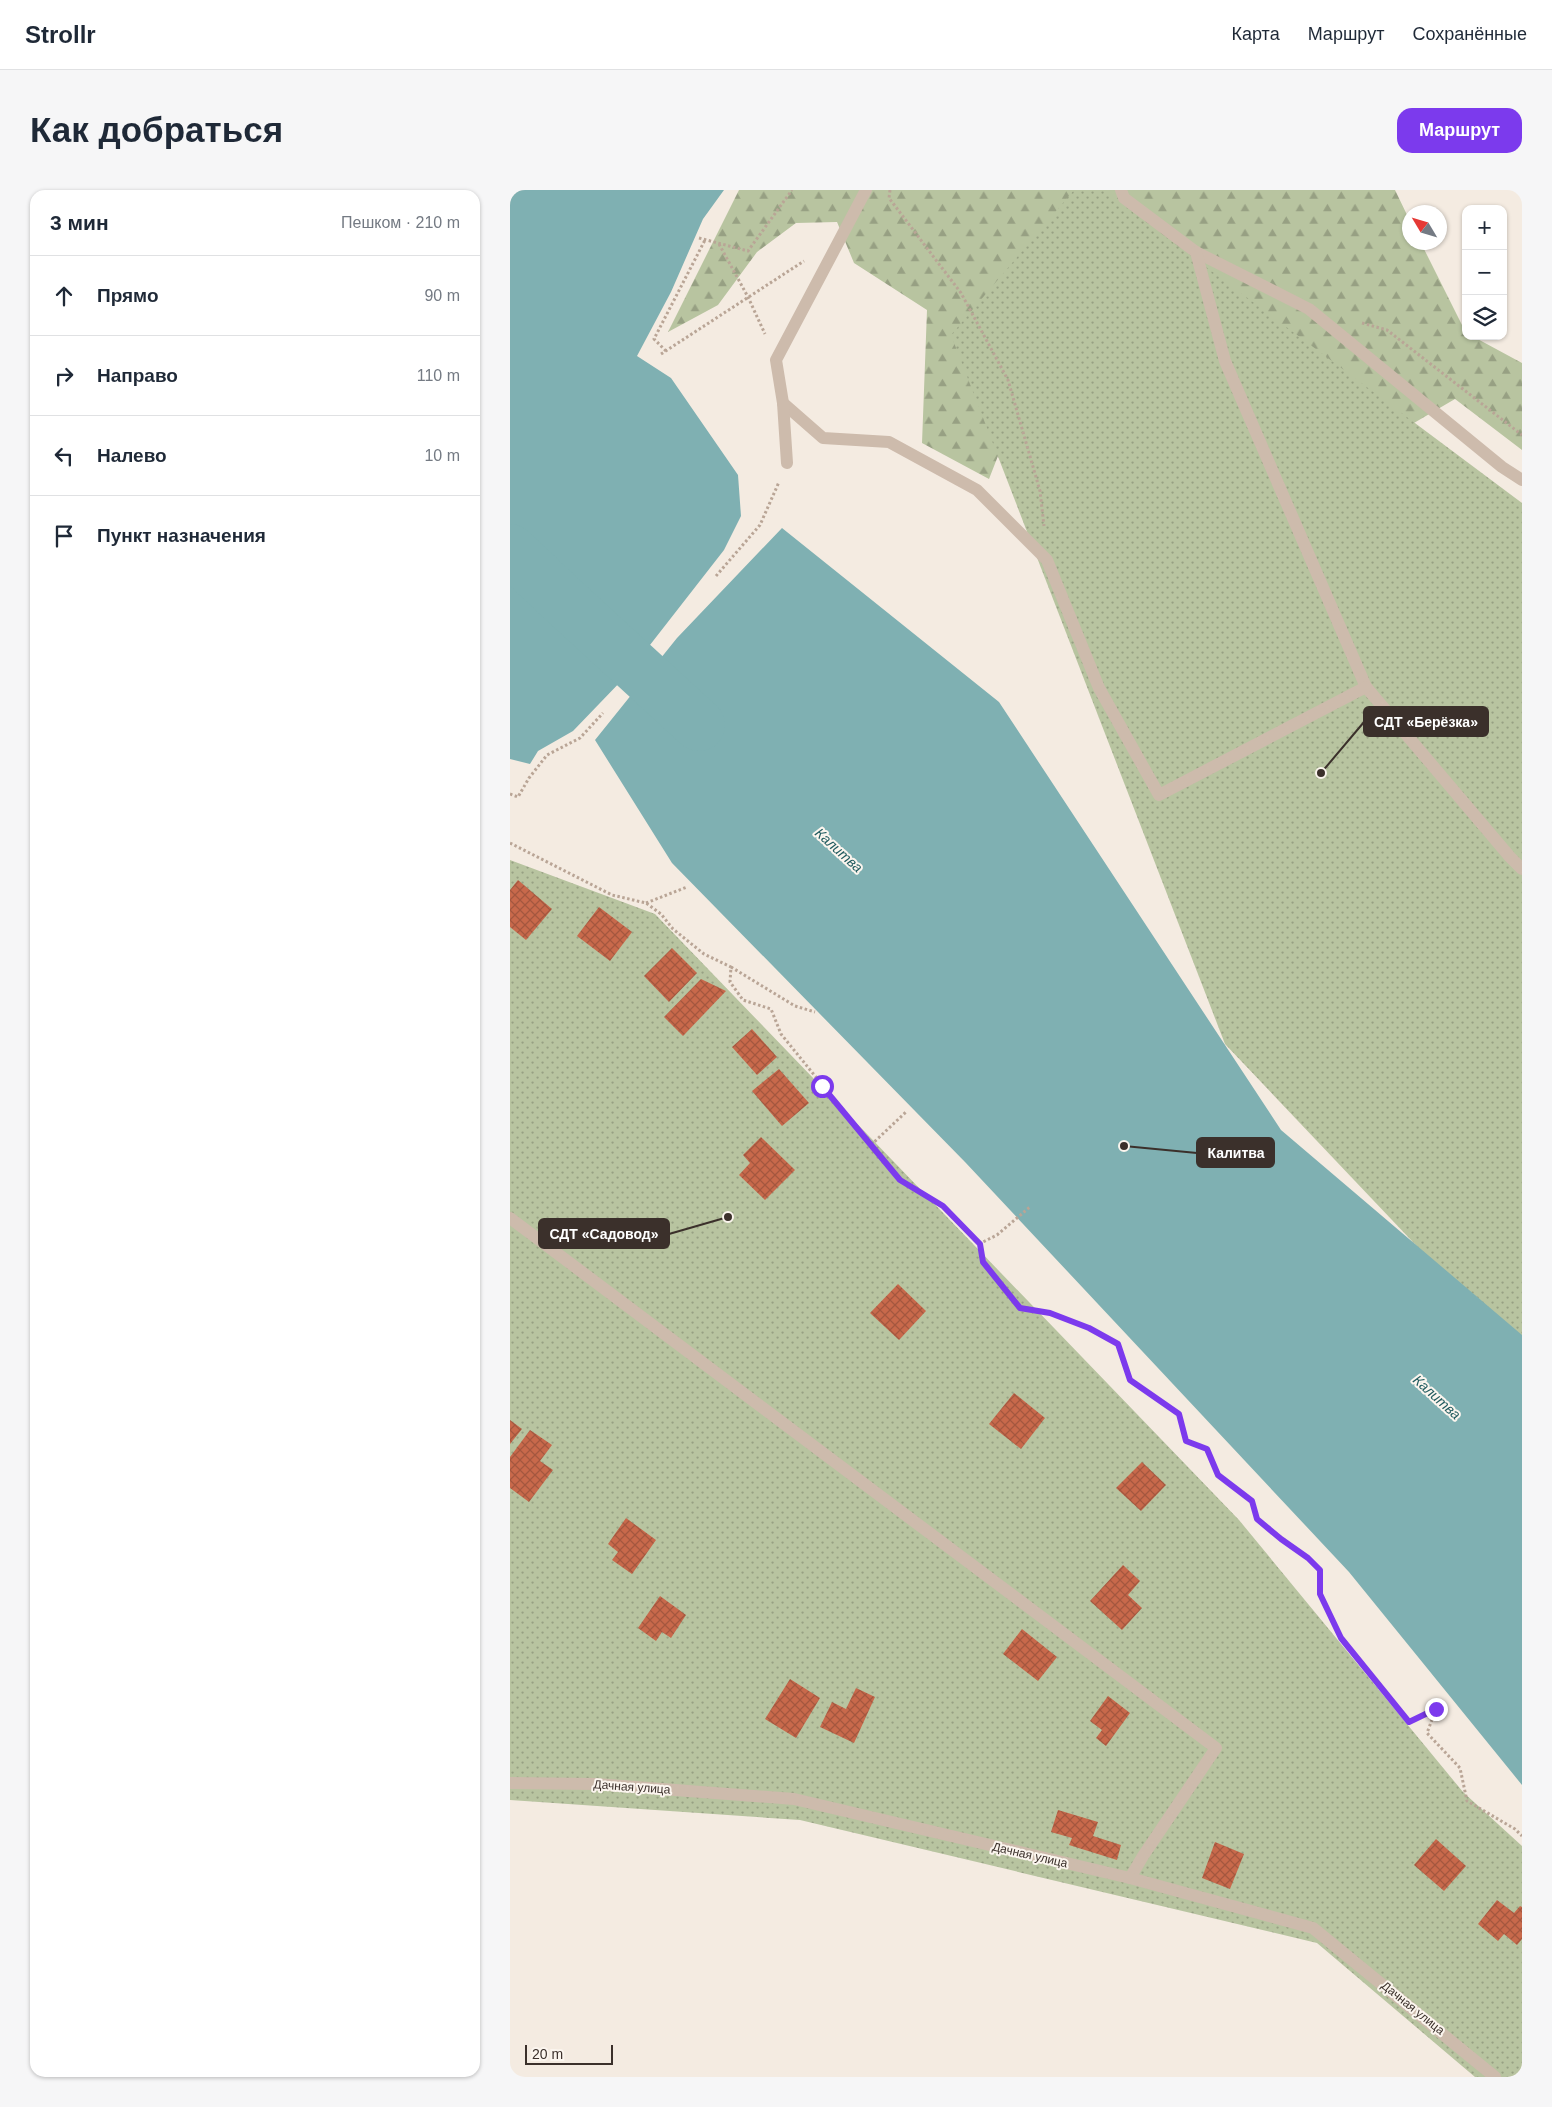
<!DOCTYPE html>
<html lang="ru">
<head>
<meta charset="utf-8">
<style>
	:root { --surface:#fff; --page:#f6f6f7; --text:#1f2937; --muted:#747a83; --line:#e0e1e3; --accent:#7c3aed }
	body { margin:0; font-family:Helvetica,sans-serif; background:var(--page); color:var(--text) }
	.controls { position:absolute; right:15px; top:15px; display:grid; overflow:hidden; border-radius:10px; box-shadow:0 1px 4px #0004 }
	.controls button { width:45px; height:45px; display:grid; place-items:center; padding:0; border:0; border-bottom:1px solid var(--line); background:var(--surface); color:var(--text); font:25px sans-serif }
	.compass { position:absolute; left:892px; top:15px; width:45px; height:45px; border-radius:50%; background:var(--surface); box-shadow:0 1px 4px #0004; rotate:308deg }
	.scale { position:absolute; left:15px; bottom:12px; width:88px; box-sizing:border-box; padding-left:5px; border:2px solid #3b302b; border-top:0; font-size:14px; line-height:18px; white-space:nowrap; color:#3b302b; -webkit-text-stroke:4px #fbf5ee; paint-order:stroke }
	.stop { position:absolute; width:15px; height:15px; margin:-11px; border:4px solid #7c3aed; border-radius:50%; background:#fff }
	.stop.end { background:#7c3aed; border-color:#fff; box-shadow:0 1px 5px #0008 }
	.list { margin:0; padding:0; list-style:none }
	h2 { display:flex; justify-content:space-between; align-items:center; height:65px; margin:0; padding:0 20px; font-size:21px }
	h2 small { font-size:16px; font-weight:400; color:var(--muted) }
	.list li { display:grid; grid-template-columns:32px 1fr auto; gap:15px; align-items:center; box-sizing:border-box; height:80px; padding:0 20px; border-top:1px solid var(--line) }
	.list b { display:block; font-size:19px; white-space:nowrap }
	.list em { font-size:16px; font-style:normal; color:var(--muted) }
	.icon { flex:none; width:28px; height:28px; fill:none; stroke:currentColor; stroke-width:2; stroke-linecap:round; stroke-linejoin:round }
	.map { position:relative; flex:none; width:1012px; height:1887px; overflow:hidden; border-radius:15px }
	header { display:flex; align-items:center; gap:30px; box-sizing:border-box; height:70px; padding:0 25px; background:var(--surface); border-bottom:1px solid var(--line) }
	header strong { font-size:24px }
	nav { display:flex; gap:28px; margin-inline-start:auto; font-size:18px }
	.intro { display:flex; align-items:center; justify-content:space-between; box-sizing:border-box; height:120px; padding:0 30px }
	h1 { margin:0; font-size:35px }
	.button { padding:12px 22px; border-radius:15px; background:var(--accent); color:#fff; font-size:18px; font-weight:700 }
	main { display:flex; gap:30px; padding:0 30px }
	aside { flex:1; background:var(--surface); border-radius:15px; box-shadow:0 1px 4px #0004 }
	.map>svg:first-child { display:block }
</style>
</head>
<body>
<header>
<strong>Strollr</strong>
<nav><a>Карта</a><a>Маршрут</a><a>Сохранённые</a></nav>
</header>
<div class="intro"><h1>Как добраться</h1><a class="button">Маршрут</a></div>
<main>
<aside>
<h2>3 мин<small>Пешком · 210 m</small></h2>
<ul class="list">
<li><svg class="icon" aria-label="ahead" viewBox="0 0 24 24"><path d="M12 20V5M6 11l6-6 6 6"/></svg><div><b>Прямо</b></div><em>90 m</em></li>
<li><svg class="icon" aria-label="right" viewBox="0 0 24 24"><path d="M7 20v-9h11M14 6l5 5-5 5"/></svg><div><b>Направо</b></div><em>110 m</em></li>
<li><svg class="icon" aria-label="left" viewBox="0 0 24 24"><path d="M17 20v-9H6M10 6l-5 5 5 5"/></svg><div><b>Налево</b></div><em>10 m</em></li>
<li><svg class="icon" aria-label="arrive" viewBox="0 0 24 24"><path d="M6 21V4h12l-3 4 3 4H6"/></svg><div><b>Пункт назначения</b></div></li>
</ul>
</aside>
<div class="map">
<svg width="1012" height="1887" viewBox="0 0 1012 1887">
	<defs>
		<pattern id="forest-firs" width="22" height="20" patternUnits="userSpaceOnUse" patternTransform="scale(1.25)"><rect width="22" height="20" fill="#b8c4a0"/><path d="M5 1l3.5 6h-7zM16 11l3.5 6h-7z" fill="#97a083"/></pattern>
		<pattern id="garden-dots" width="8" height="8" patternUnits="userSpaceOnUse" patternTransform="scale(1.25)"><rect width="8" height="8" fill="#b8c4a0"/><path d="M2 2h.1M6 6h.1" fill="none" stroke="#97a083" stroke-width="1.8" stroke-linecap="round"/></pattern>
		<pattern id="building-cross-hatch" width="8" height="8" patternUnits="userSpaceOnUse" patternTransform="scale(1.25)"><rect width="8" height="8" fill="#c8694b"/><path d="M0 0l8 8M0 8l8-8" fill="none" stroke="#a4573f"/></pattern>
	</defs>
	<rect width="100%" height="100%" fill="#f4ebe1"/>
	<polygon fill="url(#forest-firs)" points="229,0 885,0 899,29 899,52 911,53 956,143 956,146 962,146 1012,173 1012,260 945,209 856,261 530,158 479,289 412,253 417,120 344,73 327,32 286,33 247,62 208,115 158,142"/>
	<g fill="url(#garden-dots)">
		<polygon points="564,0 593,0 1012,313 1012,1167 715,854 441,145"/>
		<polygon points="0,670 145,724 729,1330 953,1602 1012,1656 1012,1887 965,1887 807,1753 290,1630 0,1610"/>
	</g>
	<g fill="#7fb0b2">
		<polygon points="0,0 214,0 193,29 161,102 127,166 161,188 228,285 231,326 214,360 115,487 63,541 28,561 20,574 0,569"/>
		<polygon points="272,338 489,512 771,940 1012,1145 1012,1595 839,1382 455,972 162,673 85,550 167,448"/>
	</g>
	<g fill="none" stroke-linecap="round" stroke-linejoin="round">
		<polyline stroke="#7fb0b2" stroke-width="52" points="0,360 55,412 189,535"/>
	</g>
	<g fill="url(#building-cross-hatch)">
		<polygon points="8,690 42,719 16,750 0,737 0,700"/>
		<polygon points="89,717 122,742 100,771 67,746"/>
		<polygon points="162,758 187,783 159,812 134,786"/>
		<polygon points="191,789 216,801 173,846 154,827"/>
		<polygon points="242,839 267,867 247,885 222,857"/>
		<polygon points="269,879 299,913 272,936 242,901"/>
		<polygon points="251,947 285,980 255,1010 229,985 240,973 233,965"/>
		<polygon points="388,1094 416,1121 389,1150 360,1123"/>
		<polygon points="504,1203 535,1228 511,1259 479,1234"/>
		<polygon points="0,1230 12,1239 0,1254"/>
		<polygon points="20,1240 42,1255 30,1271 43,1280 19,1312 0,1298 0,1267"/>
		<polygon points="632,1272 656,1295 631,1321 606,1298"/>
		<polygon points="116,1328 146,1350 122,1384 102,1370 108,1362 98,1354"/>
		<polygon points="613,1375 630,1391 618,1405 632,1418 612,1440 580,1411"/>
		<polygon points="150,1406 176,1425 161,1448 152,1442 146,1451 128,1438"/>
		<polygon points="512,1439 547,1467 528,1491 493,1464"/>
		<polygon points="280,1489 310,1508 286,1548 255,1529"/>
		<polygon points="346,1498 365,1507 344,1553 310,1537 322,1512 336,1519"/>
		<polygon points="598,1506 620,1523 596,1556 586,1548 592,1540 580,1531"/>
		<polygon points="548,1620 588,1632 583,1646 611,1655 607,1670 559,1655 562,1648 541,1642"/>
		<polygon points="926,1649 956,1676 934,1701 904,1675"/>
		<polygon points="705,1652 734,1664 720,1699 692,1688"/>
		<polygon points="987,1710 1004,1723 1010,1716 1012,1717 1012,1749 1007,1755 994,1744 988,1751 968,1734"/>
	</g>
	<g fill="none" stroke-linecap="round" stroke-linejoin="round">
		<g stroke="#b9a596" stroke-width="3" stroke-dasharray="2.5 2.5" stroke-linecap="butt">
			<polyline points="380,0 379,8 451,103 498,190 530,301 534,336"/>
			<polyline points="189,48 238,61 282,0"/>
			<polyline points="209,54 238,107 255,144"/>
			<polyline points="852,133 877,140 1012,245"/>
			<polyline points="156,161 144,149 195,50"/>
			<polyline points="151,164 294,71"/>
			<polyline points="206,386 250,335 269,292"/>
			<polyline points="0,604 8,607 19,588 37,565 70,548 93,523"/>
			<polyline points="0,653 102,705 136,713 151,724 163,739 194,764 221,777 220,792 233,810 261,819 271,844 361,955 390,990 433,1016 469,1054 473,1072 510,1118 540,1123 579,1138 608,1154 620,1190 669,1224 676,1251 697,1259 708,1285 742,1311 747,1329 798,1368 810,1380 810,1404 831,1448 899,1532 926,1519 917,1543 950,1578 957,1611 1005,1639 1012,1646"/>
			<polyline points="136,713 177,697"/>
			<polyline points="221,777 285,816 305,822"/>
			<polyline points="361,955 397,921"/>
			<polyline points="469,1054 487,1045 521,1016"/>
		</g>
		<g stroke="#cdbbac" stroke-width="12">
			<polyline points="611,0 614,8 686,62 799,119 992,277 1012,290"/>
			<polyline points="686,62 715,171 856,497 1000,667 1012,679"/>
			<polyline points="273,213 313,248 379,252 467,300 537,370 589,498 649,605 856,497"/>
			<polyline points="277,273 273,213 266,170 356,0"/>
			<polyline points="0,1028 706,1558 633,1666 620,1688"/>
		</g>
		<polyline stroke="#cdbbac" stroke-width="12" points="0,1593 86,1594 284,1609 620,1688 803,1738 985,1887"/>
	</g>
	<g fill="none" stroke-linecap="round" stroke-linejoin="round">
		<polyline stroke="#7c3aed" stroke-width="6" points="312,896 390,990 433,1016 470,1054 473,1072 510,1118 540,1123 579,1138 608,1154 620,1190 669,1224 676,1251 697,1259 708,1285 742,1311 747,1329 771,1349 798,1368 810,1380 810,1404 831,1448 899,1532 926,1519"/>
	</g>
	<g text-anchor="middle" stroke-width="4" stroke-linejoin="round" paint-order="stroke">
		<g font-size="12" fill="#3b302b" stroke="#fbf5ee">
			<text transform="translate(122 1597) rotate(4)" y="4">Дачная улица</text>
			<text transform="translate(520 1665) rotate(13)" y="4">Дачная улица</text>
			<text transform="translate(903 1818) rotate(39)" y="4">Дачная улица</text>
		</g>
		<g font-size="14" font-style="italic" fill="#1f5a5e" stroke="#fbf5ee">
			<text transform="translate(329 660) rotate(42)" y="5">Калитва</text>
			<text transform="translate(927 1207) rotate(42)" y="5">Калитва</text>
		</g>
	</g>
	<path fill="none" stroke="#3b302b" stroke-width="2" d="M811 583L854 532M614 956L687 963M218 1027L159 1044"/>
	<g fill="#3b302b" stroke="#fbf5ee" stroke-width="2">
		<circle cx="811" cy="583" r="5"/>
		<circle cx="614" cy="956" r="5"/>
		<circle cx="218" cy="1027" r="5"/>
	</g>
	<g fill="#3b302b" stroke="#3b302b" stroke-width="2">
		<rect x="854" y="517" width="124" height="29" rx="5"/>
		<rect x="687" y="948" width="77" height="29" rx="5"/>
		<rect x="29" y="1029" width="130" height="29" rx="5"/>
	</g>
	<g font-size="14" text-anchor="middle" font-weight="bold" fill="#fff">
		<text x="916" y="537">СДТ «Берёзка»</text>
		<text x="726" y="968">Калитва</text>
		<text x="94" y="1049">СДТ «Садовод»</text>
	</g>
</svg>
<div class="controls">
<button>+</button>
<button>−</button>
<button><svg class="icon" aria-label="layers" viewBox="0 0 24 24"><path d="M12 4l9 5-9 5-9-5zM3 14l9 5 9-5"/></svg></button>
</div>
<svg class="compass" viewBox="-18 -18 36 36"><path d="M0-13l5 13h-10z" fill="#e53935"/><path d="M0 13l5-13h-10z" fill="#747a83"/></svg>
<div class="scale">20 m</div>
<div class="stop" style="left:312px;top:896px"></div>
<div class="stop end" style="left:926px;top:1519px"></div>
</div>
</main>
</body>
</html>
